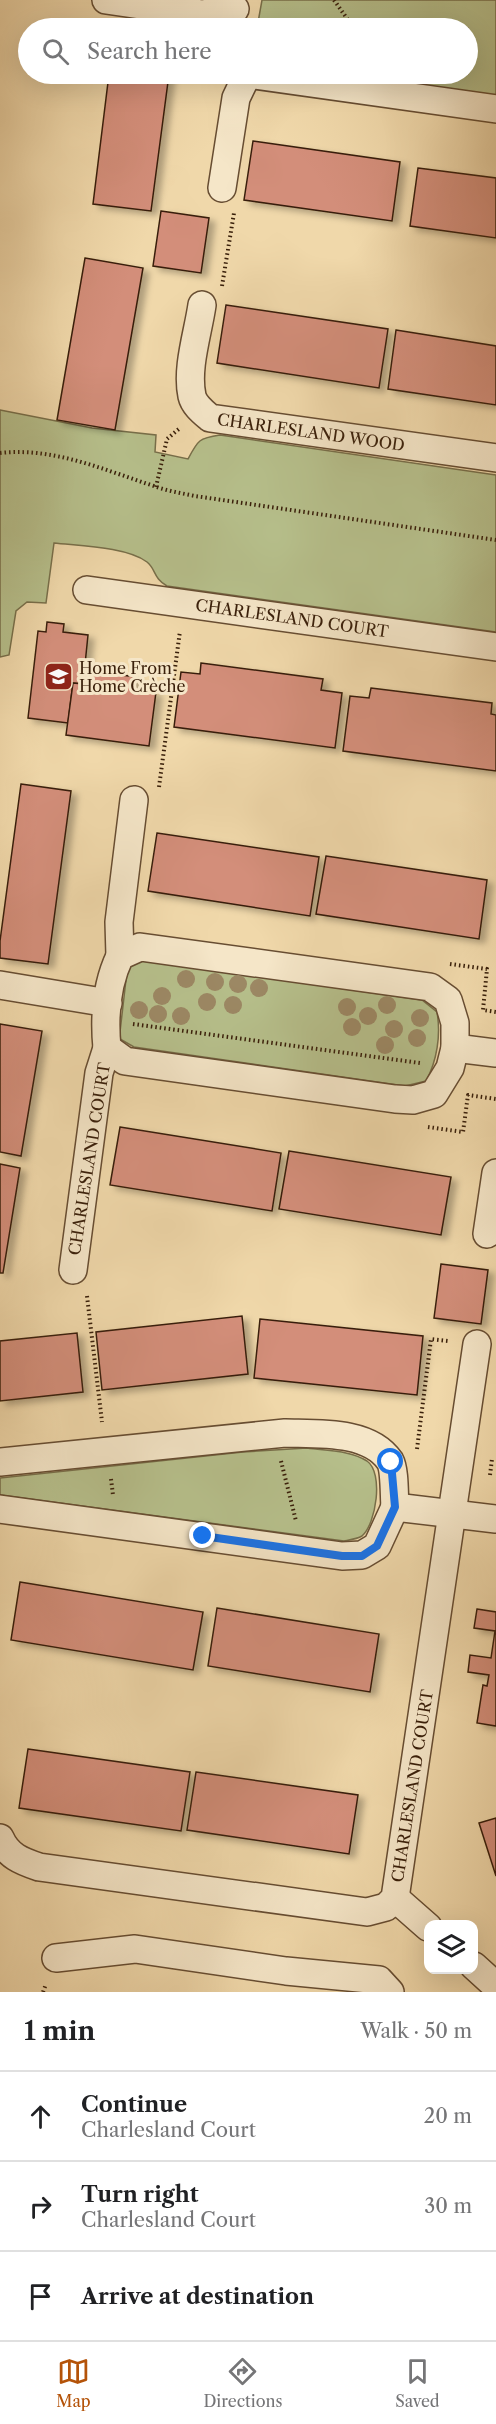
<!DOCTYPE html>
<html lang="en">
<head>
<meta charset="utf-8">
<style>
	:root { --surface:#fff; --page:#f2f2f2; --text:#202124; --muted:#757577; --line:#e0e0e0; --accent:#b45309 }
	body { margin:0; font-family:"Libre Caslon Text",serif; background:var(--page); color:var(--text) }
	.controls { position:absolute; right:18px; bottom:18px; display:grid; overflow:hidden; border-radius:12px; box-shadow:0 6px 24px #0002 }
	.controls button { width:54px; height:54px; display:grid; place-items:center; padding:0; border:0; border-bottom:2px solid var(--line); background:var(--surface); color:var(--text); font:30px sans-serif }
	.stop { position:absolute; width:18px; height:18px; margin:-14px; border:4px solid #1a73e8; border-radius:50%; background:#fff }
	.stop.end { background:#1a73e8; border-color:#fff; box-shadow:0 2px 6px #0008 }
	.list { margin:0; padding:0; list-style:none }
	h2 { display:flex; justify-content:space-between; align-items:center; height:78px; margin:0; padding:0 24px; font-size:26px }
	h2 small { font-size:20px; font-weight:400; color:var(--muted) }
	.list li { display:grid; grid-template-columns:39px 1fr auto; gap:18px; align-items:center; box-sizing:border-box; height:90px; padding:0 24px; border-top:2px solid var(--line) }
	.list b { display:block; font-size:22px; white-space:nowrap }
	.list p { margin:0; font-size:20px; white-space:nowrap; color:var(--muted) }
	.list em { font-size:20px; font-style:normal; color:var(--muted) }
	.icon { flex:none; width:33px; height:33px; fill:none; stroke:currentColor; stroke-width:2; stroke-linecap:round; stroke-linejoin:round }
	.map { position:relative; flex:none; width:496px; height:1992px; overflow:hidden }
	.search { position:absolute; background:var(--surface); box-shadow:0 6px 24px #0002; left:18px; right:18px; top:18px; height:66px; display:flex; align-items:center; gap:15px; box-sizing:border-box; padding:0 21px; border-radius:33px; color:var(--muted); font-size:22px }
	.sheet { height:348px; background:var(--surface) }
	nav { display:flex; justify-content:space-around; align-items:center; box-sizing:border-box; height:84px; border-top:2px solid var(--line); background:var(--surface); font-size:16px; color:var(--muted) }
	nav a { display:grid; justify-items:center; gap:3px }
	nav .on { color:var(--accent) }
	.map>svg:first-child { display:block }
</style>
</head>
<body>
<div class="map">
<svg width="496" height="1992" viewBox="0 0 496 1992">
	<defs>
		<filter id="shadow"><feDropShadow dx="6" dy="4" stdDeviation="3" flood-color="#0004"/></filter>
	</defs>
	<rect width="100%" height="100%" fill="#f0d8aa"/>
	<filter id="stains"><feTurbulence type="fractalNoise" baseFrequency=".00333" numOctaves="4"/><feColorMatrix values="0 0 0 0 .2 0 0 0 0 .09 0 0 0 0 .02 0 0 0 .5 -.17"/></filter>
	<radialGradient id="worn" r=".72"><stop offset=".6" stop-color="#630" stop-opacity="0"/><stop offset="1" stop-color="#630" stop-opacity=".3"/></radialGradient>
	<g fill="#b6bf8b" stroke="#786f4a" stroke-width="1.5">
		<polygon points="262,0 496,0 496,98 337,74 468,74 468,28 257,28"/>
		<path d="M0,410L92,428L156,435L155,452L188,459C198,440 199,438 220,435L496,475V632L167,586C153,578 156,569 147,562C127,547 80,546 54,543L46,603L27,602L16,611L9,655L0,657Z"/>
		<path d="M135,961H149L422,1000L437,1012C441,1035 437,1061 426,1081L405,1086L134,1047L120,1039V1032L127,971Z"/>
		<path d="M307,1448C326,1451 350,1450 367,1461C384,1473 376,1524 362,1536C357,1539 349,1540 344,1541L0,1495V1478L243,1452Z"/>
	</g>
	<g fill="#d38e7a" stroke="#391f0a" stroke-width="1.5" filter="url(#shadow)">
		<polygon points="109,74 169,74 151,211 93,204"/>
		<polygon points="253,141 400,162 392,221 244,200"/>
		<polygon points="418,168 496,178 496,238 410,226"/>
		<polygon points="161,211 209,218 201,273 153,266"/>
		<polygon points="85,258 143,268 115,430 57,420"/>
		<polygon points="226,305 388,329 379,388 217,363"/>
		<polygon points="396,330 496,346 496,405 388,389"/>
		<polygon points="47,622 64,624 63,632 88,635 83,684 73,683 68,723 28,718 38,631 46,632"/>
		<polygon points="201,663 323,679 321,690 342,693 335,748 174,727 181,672 200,674"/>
		<polygon points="85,670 136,677 134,690 156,692 149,746 66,735 73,683 83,684"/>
		<polygon points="371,688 492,703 491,714 496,715 496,771 343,751 350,696 369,698"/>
		<polygon points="21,784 71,791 48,964 0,958 0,941"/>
		<polygon points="157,833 319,857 310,916 148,891"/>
		<polygon points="326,856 487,880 479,939 316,914"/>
		<polygon points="0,1024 42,1031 21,1156 0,1152"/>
		<polygon points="120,1127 281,1153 272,1211 110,1185"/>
		<polygon points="289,1151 451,1177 441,1235 279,1209"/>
		<polygon points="0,1164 20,1168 3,1273 0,1273"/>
		<polygon points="441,1264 488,1270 481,1324 434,1318"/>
		<polygon points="242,1316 248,1374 102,1390 96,1332"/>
		<polygon points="260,1319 423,1336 417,1395 254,1378"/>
		<polygon points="77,1333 83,1392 0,1401 0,1341"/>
		<polygon points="20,1582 203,1612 193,1670 11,1640"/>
		<polygon points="217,1608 379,1634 370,1692 208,1666"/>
		<polygon points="477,1609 496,1612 496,1726 477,1723 483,1685 487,1686 489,1675 468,1672 470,1655 491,1658 495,1631 474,1628"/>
		<polygon points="28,1749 190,1772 181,1831 19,1808"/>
		<polygon points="196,1772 358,1795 349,1854 187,1830"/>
		<polygon points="496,1818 496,1876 479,1823"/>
	</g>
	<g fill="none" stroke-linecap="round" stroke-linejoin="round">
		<defs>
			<g id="street">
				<polyline points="106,0 202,14 235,9"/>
				<polyline points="247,74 496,109"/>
				<polyline points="222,188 236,98 247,75"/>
				<path d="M202,305C198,333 186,368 192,396C194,405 203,412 210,418L496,458"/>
				<polyline points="87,590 496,647"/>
				<path d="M140,947L430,987L448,1000L455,1023V1048L450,1068L434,1094L413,1100L395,1099L125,1061L107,1048C104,1017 107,983 120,956Z"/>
				<polyline points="120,956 119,922 134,800"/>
				<polyline points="0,985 108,1003"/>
				<polyline points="455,1048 496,1053"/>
				<polyline points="487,1234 496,1173"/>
				<polyline points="73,1270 99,1073 107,1048"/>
				<path d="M0,1462L285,1433C317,1434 369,1430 390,1461C395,1470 394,1496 395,1507"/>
				<polyline points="0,1509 342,1556 362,1555 377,1546 395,1507 496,1519"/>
				<path d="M0,1838C8,1856 21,1861 39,1867L367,1912L386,1907L395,1898L477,1344"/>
				<polyline points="395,1898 428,1927"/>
				<polyline points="56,1958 135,1949 286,1971 379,1980 390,1992"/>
				<polyline points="474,1966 496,1986"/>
			</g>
		</defs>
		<use href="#street" stroke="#674d32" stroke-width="30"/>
		<g stroke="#391f0a" stroke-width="4" stroke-dasharray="1.5 3" stroke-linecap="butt">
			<polyline points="334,0 353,27 357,28"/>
			<polyline points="222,286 234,213"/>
			<path d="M0,453C54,447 104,470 154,486C167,491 181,493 195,496L496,540"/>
			<polyline points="156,487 167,439 180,428"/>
			<polyline points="159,787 180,631"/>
			<polyline points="450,964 487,969 483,1010 496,1012"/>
			<polyline points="133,1024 420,1063"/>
			<polyline points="428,1127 463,1132 468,1095 496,1099"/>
			<polyline points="87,1296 102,1422"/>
			<polyline points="417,1449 431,1339 448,1341"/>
			<polyline points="281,1461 296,1521"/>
			<polyline points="490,1475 492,1459"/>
			<polyline points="111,1479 113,1495"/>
			<polyline points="43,1992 46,1984"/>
		</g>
		<use href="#street" stroke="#f5e6c8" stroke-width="27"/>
	</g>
	<g fill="#9c8864">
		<circle cx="186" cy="979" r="9"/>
		<circle cx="215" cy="982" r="9"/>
		<circle cx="238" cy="984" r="9"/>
		<circle cx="259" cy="988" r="9"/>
		<circle cx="162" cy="996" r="9"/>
		<circle cx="207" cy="1002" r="9"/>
		<circle cx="233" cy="1005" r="9"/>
		<circle cx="387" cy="1005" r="9"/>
		<circle cx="347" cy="1007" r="9"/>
		<circle cx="139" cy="1010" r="9"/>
		<circle cx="158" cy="1014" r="9"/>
		<circle cx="181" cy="1016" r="9"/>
		<circle cx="368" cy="1016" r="9"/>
		<circle cx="420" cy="1018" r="9"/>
		<circle cx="352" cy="1027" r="9"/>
		<circle cx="394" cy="1029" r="9"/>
		<circle cx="417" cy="1038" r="9"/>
		<circle cx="385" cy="1045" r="9"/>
	</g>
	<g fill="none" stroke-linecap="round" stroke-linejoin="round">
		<polyline stroke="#1a73e8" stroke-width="8" points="203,1536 342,1556 362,1556 377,1546 395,1507 391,1462"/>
	</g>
	<defs>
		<symbol id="school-square" viewBox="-11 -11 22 22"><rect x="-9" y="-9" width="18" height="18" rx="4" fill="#8f2418" stroke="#f5e6c8"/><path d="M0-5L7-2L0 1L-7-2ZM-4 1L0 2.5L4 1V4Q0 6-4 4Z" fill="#fff"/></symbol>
	</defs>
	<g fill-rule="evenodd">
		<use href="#school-square" x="42" y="660" width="33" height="33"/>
	</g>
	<g text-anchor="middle" stroke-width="6" stroke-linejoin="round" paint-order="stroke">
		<g font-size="16" fill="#391f0a" stroke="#f5e6c8">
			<text transform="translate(311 432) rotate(8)" y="6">CHARLESLAND WOOD</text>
			<text transform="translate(292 618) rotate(8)" y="6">CHARLESLAND COURT</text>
			<text transform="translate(89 1159) rotate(-81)" y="6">CHARLESLAND COURT</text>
			<text transform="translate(412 1786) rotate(-81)" y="6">CHARLESLAND COURT</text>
		</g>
		<g font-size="16" fill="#391f0a" stroke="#f5e6c8" text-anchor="start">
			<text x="79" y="674">Home From<tspan x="79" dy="18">Home Crèche</tspan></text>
		</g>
	</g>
	<rect width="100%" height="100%" filter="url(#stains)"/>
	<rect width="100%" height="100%" fill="url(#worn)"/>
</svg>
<div class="controls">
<button><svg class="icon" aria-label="layers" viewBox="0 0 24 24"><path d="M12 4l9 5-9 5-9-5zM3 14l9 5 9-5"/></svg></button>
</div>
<div class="stop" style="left:391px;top:1462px"></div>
<div class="stop end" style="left:203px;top:1536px"></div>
<div class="search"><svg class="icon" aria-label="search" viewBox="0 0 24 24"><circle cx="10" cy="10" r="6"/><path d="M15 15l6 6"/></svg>Search here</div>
</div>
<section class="sheet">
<h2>1 min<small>Walk · 50 m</small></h2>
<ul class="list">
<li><svg class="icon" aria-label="ahead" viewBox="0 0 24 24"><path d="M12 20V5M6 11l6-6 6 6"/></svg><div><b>Continue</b><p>Charlesland Court</p></div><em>20 m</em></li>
<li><svg class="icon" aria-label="right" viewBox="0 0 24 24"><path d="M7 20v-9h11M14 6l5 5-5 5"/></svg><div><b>Turn right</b><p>Charlesland Court</p></div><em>30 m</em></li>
<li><svg class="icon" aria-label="arrive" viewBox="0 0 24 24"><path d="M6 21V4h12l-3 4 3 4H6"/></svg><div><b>Arrive at destination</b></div></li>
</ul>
</section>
<nav>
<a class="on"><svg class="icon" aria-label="map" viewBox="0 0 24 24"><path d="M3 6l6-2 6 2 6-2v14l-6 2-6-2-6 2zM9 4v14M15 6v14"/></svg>Map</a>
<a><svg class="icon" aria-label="directions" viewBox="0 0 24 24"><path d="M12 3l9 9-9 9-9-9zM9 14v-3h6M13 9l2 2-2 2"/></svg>Directions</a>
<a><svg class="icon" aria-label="saved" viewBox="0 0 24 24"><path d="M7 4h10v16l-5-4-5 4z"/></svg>Saved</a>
</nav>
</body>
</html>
